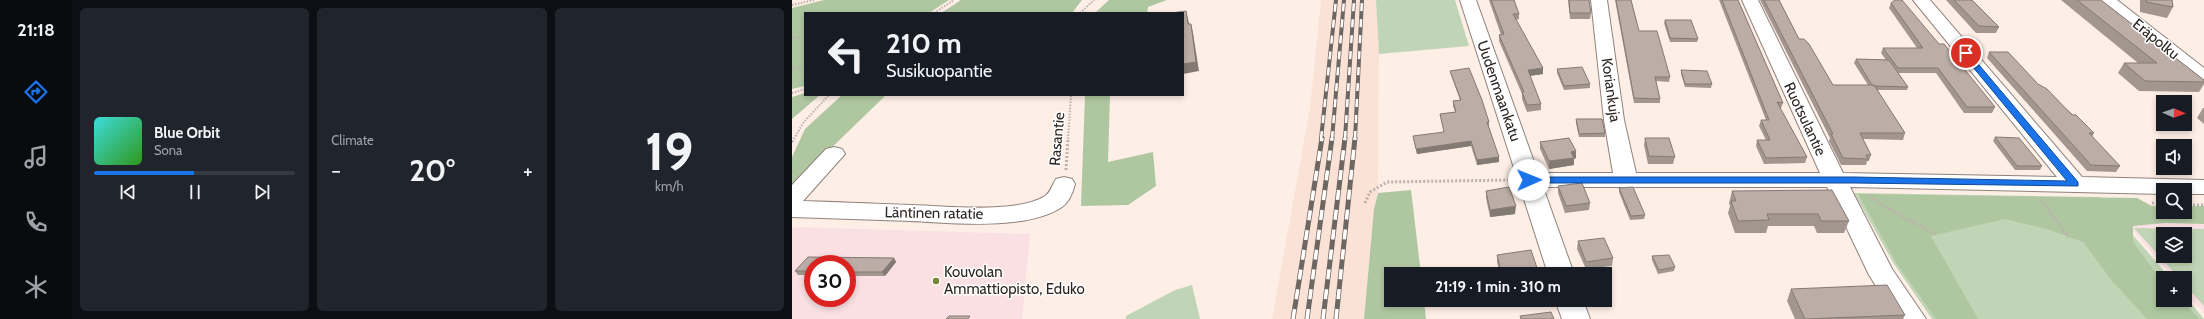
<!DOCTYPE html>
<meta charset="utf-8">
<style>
:root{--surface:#171b24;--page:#20242c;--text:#f1f3f6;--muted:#9ea1a6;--line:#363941;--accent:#1a73e8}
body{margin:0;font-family:Cabin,sans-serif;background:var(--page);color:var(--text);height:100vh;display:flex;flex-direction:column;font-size:15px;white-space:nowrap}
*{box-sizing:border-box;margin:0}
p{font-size:13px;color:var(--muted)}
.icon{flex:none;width:22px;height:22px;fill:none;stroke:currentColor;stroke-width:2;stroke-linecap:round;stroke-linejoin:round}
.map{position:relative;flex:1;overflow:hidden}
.side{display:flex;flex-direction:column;gap:8px;padding:8px;background:#0d0f14;width:720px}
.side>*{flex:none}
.hud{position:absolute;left:12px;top:12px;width:380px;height:84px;border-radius:0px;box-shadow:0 2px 6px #0003;background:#171b24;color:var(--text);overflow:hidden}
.needle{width:26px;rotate:92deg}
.tools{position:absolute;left:1364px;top:95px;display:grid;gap:8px}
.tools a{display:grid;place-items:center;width:36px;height:36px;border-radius:0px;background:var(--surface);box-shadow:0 2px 6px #0003;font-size:20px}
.speed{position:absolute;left:12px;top:255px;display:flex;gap:8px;font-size:20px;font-weight:700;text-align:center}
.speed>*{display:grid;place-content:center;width:52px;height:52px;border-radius:50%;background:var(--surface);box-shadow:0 2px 6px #0003;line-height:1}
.speed .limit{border:6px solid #d22;background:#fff;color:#111}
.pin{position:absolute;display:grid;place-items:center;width:34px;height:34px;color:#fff;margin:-17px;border:2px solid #fff;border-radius:50%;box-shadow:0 1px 4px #0007}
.me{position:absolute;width:44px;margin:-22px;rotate:89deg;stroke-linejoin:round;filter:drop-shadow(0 0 3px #0008)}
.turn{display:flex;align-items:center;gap:14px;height:84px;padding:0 16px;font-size:18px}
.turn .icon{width:52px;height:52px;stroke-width:2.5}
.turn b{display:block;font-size:28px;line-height:34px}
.big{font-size:30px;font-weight:700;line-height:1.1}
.side .card{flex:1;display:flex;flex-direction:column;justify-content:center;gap:6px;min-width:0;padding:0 14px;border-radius:6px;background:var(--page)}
.side .dial{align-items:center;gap:0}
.dial b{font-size:52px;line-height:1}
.song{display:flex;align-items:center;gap:12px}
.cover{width:48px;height:48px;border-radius:6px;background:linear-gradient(135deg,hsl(180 70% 55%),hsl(110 70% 35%))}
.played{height:4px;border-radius:2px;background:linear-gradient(90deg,var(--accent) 50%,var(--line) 50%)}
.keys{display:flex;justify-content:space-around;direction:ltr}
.heat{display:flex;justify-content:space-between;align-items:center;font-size:22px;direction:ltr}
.side .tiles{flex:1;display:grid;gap:8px;grid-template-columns:repeat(3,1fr)}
.trip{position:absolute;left:592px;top:267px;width:228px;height:40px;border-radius:0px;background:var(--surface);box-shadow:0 2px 6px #0003;font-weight:700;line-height:40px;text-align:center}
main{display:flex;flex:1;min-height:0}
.dock{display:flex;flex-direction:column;width:72px;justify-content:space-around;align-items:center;background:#090b0e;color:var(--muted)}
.dock .icon{width:28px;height:28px}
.dock .current{color:var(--accent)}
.dock b{font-size:18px;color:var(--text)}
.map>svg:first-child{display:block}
</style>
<main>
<nav class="dock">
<b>21:18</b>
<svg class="icon current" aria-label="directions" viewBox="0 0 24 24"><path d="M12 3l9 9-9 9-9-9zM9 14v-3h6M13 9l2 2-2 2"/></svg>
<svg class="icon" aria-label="music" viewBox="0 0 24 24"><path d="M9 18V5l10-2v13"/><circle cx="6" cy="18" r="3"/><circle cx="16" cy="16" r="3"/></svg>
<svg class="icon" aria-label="phone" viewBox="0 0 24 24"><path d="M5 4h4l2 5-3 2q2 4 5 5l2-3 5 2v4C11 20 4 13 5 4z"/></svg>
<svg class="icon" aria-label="climate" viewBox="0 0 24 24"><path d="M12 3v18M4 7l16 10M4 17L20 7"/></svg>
</nav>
<section class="side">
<div class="tiles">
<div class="card">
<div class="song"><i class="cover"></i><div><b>Blue Orbit</b><p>Sona</p></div></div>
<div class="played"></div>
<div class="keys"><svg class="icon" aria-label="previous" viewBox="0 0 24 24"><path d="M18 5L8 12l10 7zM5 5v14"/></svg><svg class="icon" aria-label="pause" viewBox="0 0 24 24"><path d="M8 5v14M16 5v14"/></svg><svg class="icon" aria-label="next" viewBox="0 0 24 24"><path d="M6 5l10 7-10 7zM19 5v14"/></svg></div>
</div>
<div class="card"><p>Climate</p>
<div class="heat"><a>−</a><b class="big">20°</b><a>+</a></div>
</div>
<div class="card dial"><b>19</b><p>km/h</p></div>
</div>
</section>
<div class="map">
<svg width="1412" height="319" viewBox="0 0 1412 319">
<rect width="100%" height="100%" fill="#fdeee6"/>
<path fill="#fae2d7" d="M529,0H584L587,54L586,193L582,209L572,319H480L518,108Z"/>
<g fill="#fae0e3" fill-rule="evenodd">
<path d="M1320,206L1371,212H1393L1412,208V313L1393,291V278H1382ZM1371,234H1393V256H1371Z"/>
<path d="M2,227L238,234L230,319H0V229ZM21,264H55V298H21Z"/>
</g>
<g fill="#c0d5b5" fill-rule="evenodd">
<path d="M584,0H663L677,46L587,54Z"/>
<path d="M1062,193L1308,197L1378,278H1371V300H1393V296L1412,319H1140L1102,264Z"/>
<path d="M1342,228L1412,229V306L1393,285V278H1387ZM1371,234H1393V256H1371Z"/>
<path d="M400,285L408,319H334V316L383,290Z"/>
</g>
<g fill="#afc7a1">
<path d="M32,0H157L137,13H13V86L0,89V8Z"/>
<path d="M169,0H290L280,13H149Z"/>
<path d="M317,0H375L356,7L355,13H303Z"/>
<path d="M13,93V95H28L0,119V97Z"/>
<path d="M50,95H94L0,186V157L13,129Z"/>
<path d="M293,95H318L316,162L361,152L364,186L336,205L289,206Z"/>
<path d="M619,190L629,274H599V300H632L634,319H572L582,209L586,193Z"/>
<path d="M1066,194L1345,198L1360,206H1371V212H1393V206H1412V224L1373,223L1341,226V242L1371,282V300H1389L1408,319H1355L1321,282L1291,242L1255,229L1213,219L1139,236L1186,319H1144L1105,264Z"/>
</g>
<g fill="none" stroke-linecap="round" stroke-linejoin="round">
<g stroke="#90827b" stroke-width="2">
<g id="minor">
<path d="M668,0H684L746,173H821L812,120L799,0H815L832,120L844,173H1028L950,0H966L1051,173L1265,177L1121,0H1138L1290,177L1412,180V194H1393V190H1371V194L1058,187L1100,269L1134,319H1105L1077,275L1035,187H751L782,274H756Z"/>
<path d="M1307,0H1325L1412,68V83L1405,81Z"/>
<path d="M42,147L50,149L53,154L11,201C48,202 84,204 120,205C154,206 224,214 253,196C259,192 260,185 264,179L272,177L280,179L283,184C281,192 277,202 270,207C235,231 160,223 119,221C79,220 40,218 0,217V185L34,149Z"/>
<path d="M763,300H791L798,319H770Z"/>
</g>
</g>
<g stroke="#bdb1ab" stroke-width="2" stroke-dasharray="1.5 1.5" stroke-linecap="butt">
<path d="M0,5L22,0"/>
<path d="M142,13L162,0"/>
<path d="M288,13L302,0"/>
<path d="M0,38L13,37"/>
<path d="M0,67L13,69"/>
<path d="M0,93L13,89"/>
<path d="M2,139L11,123L37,95"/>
<path d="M276,139L279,95"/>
</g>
<g stroke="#bdb1ab" stroke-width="3" stroke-dasharray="2 2" stroke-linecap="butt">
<path d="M0,142L2,138"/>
<path d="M274,170L276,138"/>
<path d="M1076,195L1100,211L1143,234"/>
<path d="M1250,200L1276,237"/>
<path d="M573,203L578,192L595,182L719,180"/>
<path d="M1360,203L1371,205"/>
<path d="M1393,205H1412"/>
</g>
<use href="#minor" fill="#fff" fill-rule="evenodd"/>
<g stroke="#6e6661" stroke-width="4">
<g id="rail-far1">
<path d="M529,139L544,0"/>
<path d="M540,139L552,0"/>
<path d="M553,139L562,0"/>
<path d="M563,139L570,0"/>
</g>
</g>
<g stroke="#6e6661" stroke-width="5">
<g id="rail">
<path d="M501,319L530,138"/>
<path d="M515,319L540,138"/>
<path d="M531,319L553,138"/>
<path d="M544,319L563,138"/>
</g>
</g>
<use href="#rail-far1" stroke="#fff" stroke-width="2.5" stroke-dasharray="8" stroke-linecap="butt"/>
<use href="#rail" stroke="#fff" stroke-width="3.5" stroke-dasharray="10" stroke-linecap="butt"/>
</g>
<g fill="#a2968f">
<path d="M697,0H722L727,14V19L724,20L751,68V74L738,76L749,104V110L735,112L730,99V94L707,41V35H709Z"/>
<path d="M776,0H797L799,13L798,19H778Z"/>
<path d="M823,0H839L847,31L878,77L877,82L864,81L868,99V103H842Z"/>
<path d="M927,0H946L991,103L989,108H988L1015,157L1013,163L972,164L964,146L965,140H974L967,126L969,120H974Z"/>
<path d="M968,0H987L1007,39L1041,85H1076L1062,63L1064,59L1094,60L1089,53L1091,48H1125L1097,8L1099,3L1147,44L1203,107L1200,113H1172L1144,73H1106L1116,87L1115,90H1085L1113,133L1111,140L1071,139L1079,155L1077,161H1075L1074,165H1049L1037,141L1038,138Z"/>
<path d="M1154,0H1180L1207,27L1204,33H1184Z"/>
<path d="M1269,0H1309L1412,80V84L1407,92L1347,91L1326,73L1332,63H1346Z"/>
<path d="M1348,0H1380L1381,7L1375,18L1348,12Z"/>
<path d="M873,20L906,39L905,42H878L872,23Z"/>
<path d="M1197,52L1246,84L1302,133L1300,137L1328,166L1324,172L1295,171L1195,58Z"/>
<path d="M765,69L798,84V88L772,90L765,73Z"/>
<path d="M889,70L920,84L919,88L893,87L889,74Z"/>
<path d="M658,71L697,122V127L707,162L685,165L679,146L625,154L622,141L621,136L652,133L649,119L648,114L663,112L661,106V101L668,100L659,75Z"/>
<path d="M1411,108H1412V124L1405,118Z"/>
<path d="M784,119L813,133V137H787L784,123Z"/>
<path d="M1203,137L1250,166L1248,170H1223L1201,141Z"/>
<path d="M853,138L883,157L881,164H856L852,145Z"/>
<path d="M748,142L784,151V158L782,159V165L757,169L748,149Z"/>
<path d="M766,186L798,203L797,210L773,213L766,193Z"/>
<path d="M827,188L853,215L852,219L838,220L827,192Z"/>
<path d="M694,191L723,214L698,217L694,198Z"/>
<path d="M940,191L1057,221L1052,233H1025L1022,226H976L974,233H943L936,213L938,206L937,203Z"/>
<path d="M786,241L821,258L820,266L794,269L785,249Z"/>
<path d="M705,255L747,274H708L705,262Z"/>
<path d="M860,256L883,267L882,271L866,274L860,260Z"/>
<path d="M16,257L102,258L104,262L93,276H55V264H21V275H6L3,271Z"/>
<path d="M999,289L1113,315L1111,319H1003L995,301Z"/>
</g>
<g fill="#847a74">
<path d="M394,11L396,19L399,33L396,24Z"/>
<path d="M399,24L401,33L407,71L391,74V64Z"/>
<path d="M751,68V74L736,76V70Z"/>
<path d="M679,141V146L625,154L624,149Z"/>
<path d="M784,151V158L782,159V165L757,169V161L779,152Z"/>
<path d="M707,157V162L685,165V160Z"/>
<path d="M724,206L723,214L698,217V210Z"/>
<path d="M102,258L104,262L93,276L90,272Z"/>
</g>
<g fill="#bcaea6" stroke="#847a74">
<path d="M699,0H722L727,14H721L751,68L736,70L749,104L735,105L730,92H732L707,35L712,34Z"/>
<path d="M777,0H797L799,13H778Z"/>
<path d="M824,0H839L847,31H865L878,77H863L868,99L842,98Z"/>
<path d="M930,0H946L991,103L985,102L1015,157L974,158L965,140H978L969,120H977Z"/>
<path d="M972,0H987L1007,39H1012L1017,44L1041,85H1082L1113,133H1068L1079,155H1074L1076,159L1051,158L1039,134H1041Z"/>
<path d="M1103,0H1110L1147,44H1152L1203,107H1175L1146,68H1106L1091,48H1131L1099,3Z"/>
<path d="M1162,0H1180L1207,27L1187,26Z"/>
<path d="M1285,0H1309L1412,80V82L1353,81L1332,63H1365Z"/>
<path d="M1354,0H1380L1381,7L1354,2Z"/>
<path d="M394,11L396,24H399L404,62L391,64V13H379Z"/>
<path d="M873,20H899L906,39L878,38Z"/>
<path d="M1197,52H1216L1246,84L1255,89L1280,115H1284L1302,133H1297L1328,166L1299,165Z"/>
<path d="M1064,59L1097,60L1116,87L1083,86L1082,85H1080Z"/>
<path d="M790,67L798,84L772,86L765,69Z"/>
<path d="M677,68L690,100L697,122H695L707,157L685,160L679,141L624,149L621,136L652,132L648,114L664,112L661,101L669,100L658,71Z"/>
<path d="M889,70L915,71L920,84H893Z"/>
<path d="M784,119H810L813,133L787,134Z"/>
<path d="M1203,137L1227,138L1250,166H1225Z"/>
<path d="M777,138L784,151L779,152L782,158L757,161L748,142Z"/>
<path d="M853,138H877L883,157L857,156Z"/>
<path d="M790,183L798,203L774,206L766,186Z"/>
<path d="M717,187L724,206L698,210L694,191Z"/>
<path d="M841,187L853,215L839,216L827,188Z"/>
<path d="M1040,190L1057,221H1029L1026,214H975L977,220L946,221L939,201H944L940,191Z"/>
<path d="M812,238L821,258L794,262L786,241Z"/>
<path d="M739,250L747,274H723L722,269L709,271L705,255Z"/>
<path d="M877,255L883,267L867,270L860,256Z"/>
<path d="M16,257L102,258L90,272H55V264H21V271H3Z"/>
<path d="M1095,285L1113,315L1013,319L999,289Z"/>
<path d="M759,312L762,319H729L728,316Z"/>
<path d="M157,316H178L176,319H154Z"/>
</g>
<path fill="#1a73e8" stroke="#114b97" d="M1171,52H1176L1286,182V186L1062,183H737L732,180L737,177H1062L1275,181L1171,55Z"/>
<circle fill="#778330" stroke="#fff" stroke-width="1.5" cx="144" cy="281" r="4"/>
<g text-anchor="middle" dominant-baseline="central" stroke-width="3" stroke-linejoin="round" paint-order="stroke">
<g font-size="15" fill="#2b2623" stroke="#fff">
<text transform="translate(1364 39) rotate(39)">Eräpolku</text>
<text transform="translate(819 90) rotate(82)">Koriankuja</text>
<text transform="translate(707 91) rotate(71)">Uudenmaankatu</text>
<text transform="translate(1013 119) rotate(65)">Ruotsulantie</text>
<text transform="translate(265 139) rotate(-85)">Rasantie</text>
<text transform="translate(142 213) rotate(1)">Läntinen ratatie</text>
</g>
<g font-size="15" fill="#2b2623" stroke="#fff" text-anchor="start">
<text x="152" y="272">Kouvolan<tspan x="152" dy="17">Ammattiopisto, Eduko</tspan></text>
</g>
</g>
</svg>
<div class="tools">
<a><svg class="needle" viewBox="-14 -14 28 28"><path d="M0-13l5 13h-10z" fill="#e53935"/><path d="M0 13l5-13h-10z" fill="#9ea1a6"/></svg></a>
<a><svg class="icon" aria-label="sound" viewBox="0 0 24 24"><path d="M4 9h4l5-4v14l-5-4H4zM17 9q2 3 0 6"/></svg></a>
<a><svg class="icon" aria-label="search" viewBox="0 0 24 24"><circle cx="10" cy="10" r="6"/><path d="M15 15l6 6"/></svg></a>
<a><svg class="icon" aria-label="layers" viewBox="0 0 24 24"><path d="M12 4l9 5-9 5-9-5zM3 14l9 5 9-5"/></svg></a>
<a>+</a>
</div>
<div class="speed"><div class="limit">30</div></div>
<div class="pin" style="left:1174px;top:53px;background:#d93025"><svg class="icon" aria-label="arrive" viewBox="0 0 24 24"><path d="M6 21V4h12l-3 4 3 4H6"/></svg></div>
<svg class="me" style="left:737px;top:180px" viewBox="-20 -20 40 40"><circle r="19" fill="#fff"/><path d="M0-13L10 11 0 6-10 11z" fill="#1a73e8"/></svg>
<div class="trip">21:19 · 1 min · 310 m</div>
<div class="hud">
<div class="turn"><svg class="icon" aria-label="left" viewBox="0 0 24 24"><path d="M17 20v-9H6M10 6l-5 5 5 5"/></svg><div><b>210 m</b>Susikuopantie</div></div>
</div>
</div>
</main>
